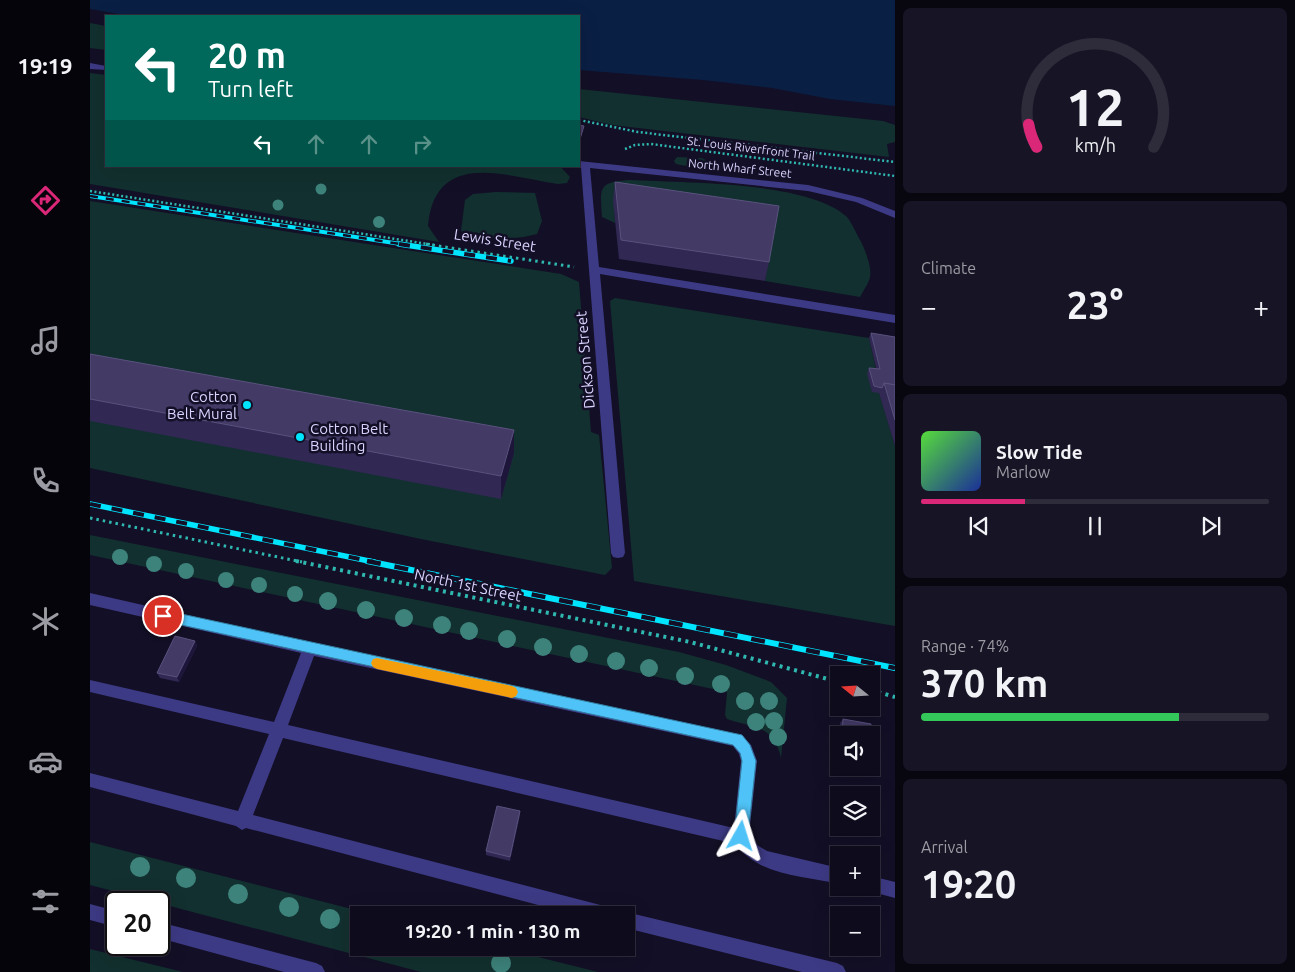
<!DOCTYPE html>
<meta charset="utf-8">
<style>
:root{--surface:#0e0b1c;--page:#171425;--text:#f1f3f6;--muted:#9b9ba3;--line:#2e2b3b;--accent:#db2777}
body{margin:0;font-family:Ubuntu,sans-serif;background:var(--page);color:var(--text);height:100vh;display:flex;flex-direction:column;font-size:19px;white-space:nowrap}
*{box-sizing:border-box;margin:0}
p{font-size:16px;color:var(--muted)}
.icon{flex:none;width:28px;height:28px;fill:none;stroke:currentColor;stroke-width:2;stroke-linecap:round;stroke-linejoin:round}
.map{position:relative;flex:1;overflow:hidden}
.details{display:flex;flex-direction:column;gap:8px;padding:8px;background:#08060f;width:400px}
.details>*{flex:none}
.hud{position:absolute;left:15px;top:15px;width:475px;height:152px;border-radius:0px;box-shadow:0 5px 20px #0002,0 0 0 1px var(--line);background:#00695c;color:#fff;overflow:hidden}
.needle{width:32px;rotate:288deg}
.tools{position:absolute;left:740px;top:666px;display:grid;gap:10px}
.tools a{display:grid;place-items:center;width:50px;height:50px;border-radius:0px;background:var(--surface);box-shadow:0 5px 20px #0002,0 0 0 1px var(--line);font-size:25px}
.speed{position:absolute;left:15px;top:891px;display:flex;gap:10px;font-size:25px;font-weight:700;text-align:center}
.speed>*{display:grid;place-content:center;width:65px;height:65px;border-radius:50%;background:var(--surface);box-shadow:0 5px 20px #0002,0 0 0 1px var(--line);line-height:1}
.speed .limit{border:2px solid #111;border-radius:8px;background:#fff;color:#111}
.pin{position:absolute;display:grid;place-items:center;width:42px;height:42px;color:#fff;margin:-21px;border:2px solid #fff;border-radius:50%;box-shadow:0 1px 5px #0007}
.me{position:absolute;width:55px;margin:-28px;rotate:6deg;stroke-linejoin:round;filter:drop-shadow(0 0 4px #0008)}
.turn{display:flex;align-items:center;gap:18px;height:105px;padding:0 20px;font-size:22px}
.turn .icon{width:65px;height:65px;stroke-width:2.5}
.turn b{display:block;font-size:35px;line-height:42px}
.lanes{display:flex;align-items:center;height:48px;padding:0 20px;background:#0003;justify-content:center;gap:25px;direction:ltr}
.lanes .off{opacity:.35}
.big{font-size:38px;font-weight:600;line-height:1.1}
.details .widget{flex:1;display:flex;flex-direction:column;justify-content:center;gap:8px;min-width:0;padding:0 18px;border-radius:8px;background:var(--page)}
.details .dial{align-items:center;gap:0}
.dial svg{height:130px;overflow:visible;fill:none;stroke:var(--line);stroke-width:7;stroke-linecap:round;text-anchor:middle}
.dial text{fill:var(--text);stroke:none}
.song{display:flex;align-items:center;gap:15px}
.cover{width:60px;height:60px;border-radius:8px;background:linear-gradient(135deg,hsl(110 70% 55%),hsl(230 70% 35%))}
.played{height:5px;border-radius:2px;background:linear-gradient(90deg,var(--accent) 30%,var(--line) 30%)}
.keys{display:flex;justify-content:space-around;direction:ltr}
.heat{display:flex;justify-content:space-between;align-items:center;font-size:28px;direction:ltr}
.charge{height:8px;border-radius:4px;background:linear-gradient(90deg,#34c759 74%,var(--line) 0)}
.trip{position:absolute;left:260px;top:906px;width:285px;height:50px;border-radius:0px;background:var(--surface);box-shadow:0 5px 20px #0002,0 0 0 1px var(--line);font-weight:600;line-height:50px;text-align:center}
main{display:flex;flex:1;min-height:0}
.menu{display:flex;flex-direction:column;width:90px;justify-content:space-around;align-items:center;background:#06040b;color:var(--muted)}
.menu .icon{width:35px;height:35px}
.menu .active{color:var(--accent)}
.menu b{font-size:22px;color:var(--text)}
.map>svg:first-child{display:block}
</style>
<main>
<nav class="menu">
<b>19:19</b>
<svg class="icon active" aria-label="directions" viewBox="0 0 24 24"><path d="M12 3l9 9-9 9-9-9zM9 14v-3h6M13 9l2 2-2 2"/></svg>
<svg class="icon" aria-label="music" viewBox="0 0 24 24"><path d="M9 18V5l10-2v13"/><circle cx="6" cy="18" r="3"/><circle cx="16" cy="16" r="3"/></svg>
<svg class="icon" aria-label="phone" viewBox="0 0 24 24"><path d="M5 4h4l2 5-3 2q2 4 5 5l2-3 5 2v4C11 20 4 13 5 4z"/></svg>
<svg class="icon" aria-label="climate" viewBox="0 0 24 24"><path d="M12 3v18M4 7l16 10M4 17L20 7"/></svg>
<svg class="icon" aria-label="car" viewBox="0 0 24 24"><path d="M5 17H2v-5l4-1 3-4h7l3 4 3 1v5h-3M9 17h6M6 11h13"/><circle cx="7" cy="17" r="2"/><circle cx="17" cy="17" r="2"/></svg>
<svg class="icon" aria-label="filters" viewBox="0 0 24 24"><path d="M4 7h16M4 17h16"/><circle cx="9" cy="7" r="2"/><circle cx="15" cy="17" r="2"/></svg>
</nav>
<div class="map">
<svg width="805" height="972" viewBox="0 0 805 972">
<rect width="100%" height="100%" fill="#130f26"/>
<g fill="#12302f">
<path d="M0,23L16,26V50L0,48Z"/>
<path d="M0,73L16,75V166H470L480,177L477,183L468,184C416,176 345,149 338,226L349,242L0,184Z"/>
<path d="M489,89L793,121L805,125V142L797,144L799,157L522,125L489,117Z"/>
<path d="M587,157L612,158L619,162L618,165C607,167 598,167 586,164L584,161Z"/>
<path d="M540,180C593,183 719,181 757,217C762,223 766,233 770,240C775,249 782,267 780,277C779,283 773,291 770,297L675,281L684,225L524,201L525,223L512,217C510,187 508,182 540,180Z"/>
<path d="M406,192L445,193L452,221L447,234C426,240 391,241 371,231L375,200L383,194Z"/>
<path d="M0,201L471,274L489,282L501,432L509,435L522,568L515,575L331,539L0,468Z"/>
<path d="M525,298L779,338L787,374L789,392L805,446V626L544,581L520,301Z"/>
<path d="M0,535L589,652L636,665L681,682L697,698L691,758C684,725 664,728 637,719L635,715L637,692L0,555Z"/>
<path d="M0,842L285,915H269V948H412L508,972H331L0,885Z"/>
<path d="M0,949L93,972H0Z"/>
</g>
<path fill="#0a1f44" d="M0,0H805V106L740,99L682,88L613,80L489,70V16H40L0,9Z"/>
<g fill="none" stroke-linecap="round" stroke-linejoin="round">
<g stroke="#2fb8b0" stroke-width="2.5" stroke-dasharray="2 2.5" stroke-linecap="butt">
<path d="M489,120L548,132L805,162"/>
<path d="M535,149L545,145L561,144L805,176"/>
<path d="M0,191L344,245"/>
</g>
<g stroke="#2fb8b0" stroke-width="3" stroke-dasharray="2.5 4" stroke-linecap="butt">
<path d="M336,244L484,267"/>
<path d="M0,518L212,562"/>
</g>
<g stroke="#2fb8b0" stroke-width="4" stroke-dasharray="3 4.5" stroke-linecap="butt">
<path d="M206,561L600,642L749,682"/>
<path d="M781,690L805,697"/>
</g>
<g fill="#3d3a85" fill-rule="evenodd">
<path d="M0,63L16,66V70L0,69Z"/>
<path d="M489,161L718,185L772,198L805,211V218L766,202L718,191L500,168L509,267L805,315V323L510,274L535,553L533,557L528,558L523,557L521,553L491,167L487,166H489Z"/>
<path d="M0,593L220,643L652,735L661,745L667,761L659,835L667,845L677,851L749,868V884C714,876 668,876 646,844L193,738L163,815L518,907L524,909L526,915H486L156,828L152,830L146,826L0,787V773L148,811L179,734L0,692V680L184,722L211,653L0,605ZM224,656L643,746L649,754L651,761L644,828L198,725Z"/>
<path d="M781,876L805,882V898L775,890L774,888H781Z"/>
<path d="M0,904L26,911V927L0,920Z"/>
<path d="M536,912L747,963L753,966L756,972H712L536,928V915H530Z"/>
<path d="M69,922L226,963L232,966L235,972H194L69,938Z"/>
</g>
<g stroke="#00e5ff" stroke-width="4">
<path id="rail-far2" d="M0,196L317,245"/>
</g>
<g stroke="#00e5ff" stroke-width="5.5">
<g id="rail-far1">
<path d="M309,244L421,261"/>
<path d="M0,504L284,562"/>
</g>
</g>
<g stroke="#00e5ff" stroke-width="6">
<path id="rail" d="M277,561L805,668"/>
</g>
<use href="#rail-far2" stroke="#130f26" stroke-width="2.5" stroke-dasharray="8" stroke-linecap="butt"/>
<use href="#rail-far1" stroke="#130f26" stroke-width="4" stroke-dasharray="11" stroke-linecap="butt"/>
<use href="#rail" stroke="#130f26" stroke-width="4.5" stroke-dasharray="14" stroke-linecap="butt"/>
</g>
<g fill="#3d827b">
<circle cx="231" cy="189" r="5.5"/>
<circle cx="188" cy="205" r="5.5"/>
<circle cx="289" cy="222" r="6"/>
<circle cx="30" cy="557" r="8"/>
<circle cx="64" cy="564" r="8"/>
<circle cx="96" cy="571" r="8"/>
<circle cx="136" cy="580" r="8"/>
<circle cx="169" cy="585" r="8"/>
<circle cx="205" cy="594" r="8"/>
<circle cx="238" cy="601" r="9"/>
<circle cx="276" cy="610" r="9"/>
<circle cx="314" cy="618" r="9"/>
<circle cx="352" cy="625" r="9"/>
<circle cx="379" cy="631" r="9"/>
<circle cx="417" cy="639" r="9"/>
<circle cx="453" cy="647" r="9"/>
<circle cx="489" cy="654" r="9"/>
<circle cx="526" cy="661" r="9"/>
<circle cx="559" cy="668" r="9"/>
<circle cx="595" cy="676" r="9"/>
<circle cx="631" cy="684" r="9"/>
<circle cx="655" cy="701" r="9"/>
<circle cx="679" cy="701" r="9"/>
<circle cx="684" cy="721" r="9"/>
<circle cx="666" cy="722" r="9"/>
<circle cx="688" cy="737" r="9"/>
<circle cx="50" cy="867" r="10"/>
<circle cx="96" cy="878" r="10"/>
<circle cx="148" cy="894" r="10"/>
<circle cx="199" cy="907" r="10"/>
<circle cx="240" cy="919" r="10"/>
<circle cx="411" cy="963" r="10"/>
</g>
<g fill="#312854">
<path d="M525,182L679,262L675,281L529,259L523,201Z"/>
<path d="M781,333L805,337V446L789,393L782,392L777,374L779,368H786L779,338Z"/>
<path d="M0,354L424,430V453L411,499L0,421Z"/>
<path d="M105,641L107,646L89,682L70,678L67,673Z"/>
<path d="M753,719L781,735H750V723Z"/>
<path d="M430,815L420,861L396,855V851Z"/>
</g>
<g fill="#1d163a">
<path d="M424,430V453L411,499V476Z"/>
<path d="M105,641L107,646L89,682L87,677Z"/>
<path d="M430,811V815L420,861V857Z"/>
</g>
<g fill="#433a66" stroke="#5a527e">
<path d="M489,125L494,126L490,139H489Z"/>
<path d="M525,182L689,206L679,262L531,240Z"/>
<path d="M781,333L805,337V385L794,383L792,388L784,386L779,368L790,369Z"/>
<path d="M0,354L424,430L411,476L0,399Z"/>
<path d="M794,383L805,385V420Z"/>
<path d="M85,636L105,641L87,677L67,673Z"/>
<path d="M753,719L781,724V743V735H752Z"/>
<path d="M407,806L430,811L420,857L396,851Z"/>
</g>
<path fill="#4fc3f7" stroke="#337fa1" d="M73,610L652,735L660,745L666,761L658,836L656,842L651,844L646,842L644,836L652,761L650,753L643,745L73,621L67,616Z"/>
<path fill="#f59e0b" d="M287,658L422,686L426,688L428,692L426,696L422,698L287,669L283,667L281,663L283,659Z"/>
<g fill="#00e5ff" stroke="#130f26" stroke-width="2">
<circle cx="157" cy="405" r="5"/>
<circle cx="210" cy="437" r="5"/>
</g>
<g text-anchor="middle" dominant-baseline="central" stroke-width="5" stroke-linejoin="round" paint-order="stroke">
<g font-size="12" fill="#d9d4ff" stroke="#130f26">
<text transform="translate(661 148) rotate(7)">St. Louis Riverfront Trail</text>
<text transform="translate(650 168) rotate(6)">North Wharf Street</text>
</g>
<g font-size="15" fill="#d9d4ff" stroke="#130f26">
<text transform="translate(405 240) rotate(9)">Lewis Street</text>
<text transform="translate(495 360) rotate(-95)">Dickson Street</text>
<text transform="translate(378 585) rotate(12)">North 1st Street</text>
</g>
<g font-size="15" fill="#d9d4ff" stroke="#130f26" text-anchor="end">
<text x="147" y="396">Cotton<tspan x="147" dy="17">Belt Mural</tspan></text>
<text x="220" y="428" text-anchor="start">Cotton Belt<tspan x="220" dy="17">Building</tspan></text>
</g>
</g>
</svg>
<div class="tools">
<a><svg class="needle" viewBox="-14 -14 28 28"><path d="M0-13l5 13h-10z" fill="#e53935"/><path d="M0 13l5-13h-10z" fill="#9b9ba3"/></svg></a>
<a><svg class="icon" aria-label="sound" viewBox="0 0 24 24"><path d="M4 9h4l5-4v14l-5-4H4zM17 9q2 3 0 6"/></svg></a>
<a><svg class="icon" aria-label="layers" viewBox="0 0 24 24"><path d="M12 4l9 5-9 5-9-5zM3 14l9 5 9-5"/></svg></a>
<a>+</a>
<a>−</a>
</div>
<div class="speed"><div class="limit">20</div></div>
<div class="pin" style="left:73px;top:616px;background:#d93025"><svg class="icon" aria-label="arrive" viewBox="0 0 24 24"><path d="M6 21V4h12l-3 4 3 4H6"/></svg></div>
<svg class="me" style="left:651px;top:836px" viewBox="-20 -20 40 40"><path d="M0-17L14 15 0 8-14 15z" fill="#4fc3f7" stroke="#fff" stroke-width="4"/></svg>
<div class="trip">19:20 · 1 min · 130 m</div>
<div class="hud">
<div class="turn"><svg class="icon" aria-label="left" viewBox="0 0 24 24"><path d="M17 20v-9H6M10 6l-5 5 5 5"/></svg><div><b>20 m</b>Turn left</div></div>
<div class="lanes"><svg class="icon" aria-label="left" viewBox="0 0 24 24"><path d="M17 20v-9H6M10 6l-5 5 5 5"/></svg><svg class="icon off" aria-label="ahead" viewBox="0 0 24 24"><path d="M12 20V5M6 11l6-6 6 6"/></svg><svg class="icon off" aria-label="ahead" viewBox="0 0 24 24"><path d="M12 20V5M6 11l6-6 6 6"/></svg><svg class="icon off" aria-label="right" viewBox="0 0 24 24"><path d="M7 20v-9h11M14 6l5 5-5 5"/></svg></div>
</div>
</div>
<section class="details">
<div class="widget dial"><svg viewBox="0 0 100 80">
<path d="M14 69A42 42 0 1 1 86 69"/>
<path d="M14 69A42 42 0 0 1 9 55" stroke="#db2777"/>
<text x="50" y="56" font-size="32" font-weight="700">12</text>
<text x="50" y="72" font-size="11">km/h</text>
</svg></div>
<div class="widget"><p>Climate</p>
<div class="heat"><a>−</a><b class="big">23°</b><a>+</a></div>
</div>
<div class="widget">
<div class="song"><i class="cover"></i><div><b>Slow Tide</b><p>Marlow</p></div></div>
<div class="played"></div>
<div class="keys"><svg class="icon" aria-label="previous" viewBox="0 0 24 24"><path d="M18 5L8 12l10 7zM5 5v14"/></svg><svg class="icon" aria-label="pause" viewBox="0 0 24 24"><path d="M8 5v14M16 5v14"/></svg><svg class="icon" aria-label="next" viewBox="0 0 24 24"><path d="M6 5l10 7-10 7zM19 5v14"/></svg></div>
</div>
<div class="widget"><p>Range · 74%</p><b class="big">370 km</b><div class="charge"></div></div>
<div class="widget"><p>Arrival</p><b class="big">19:20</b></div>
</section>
</main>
